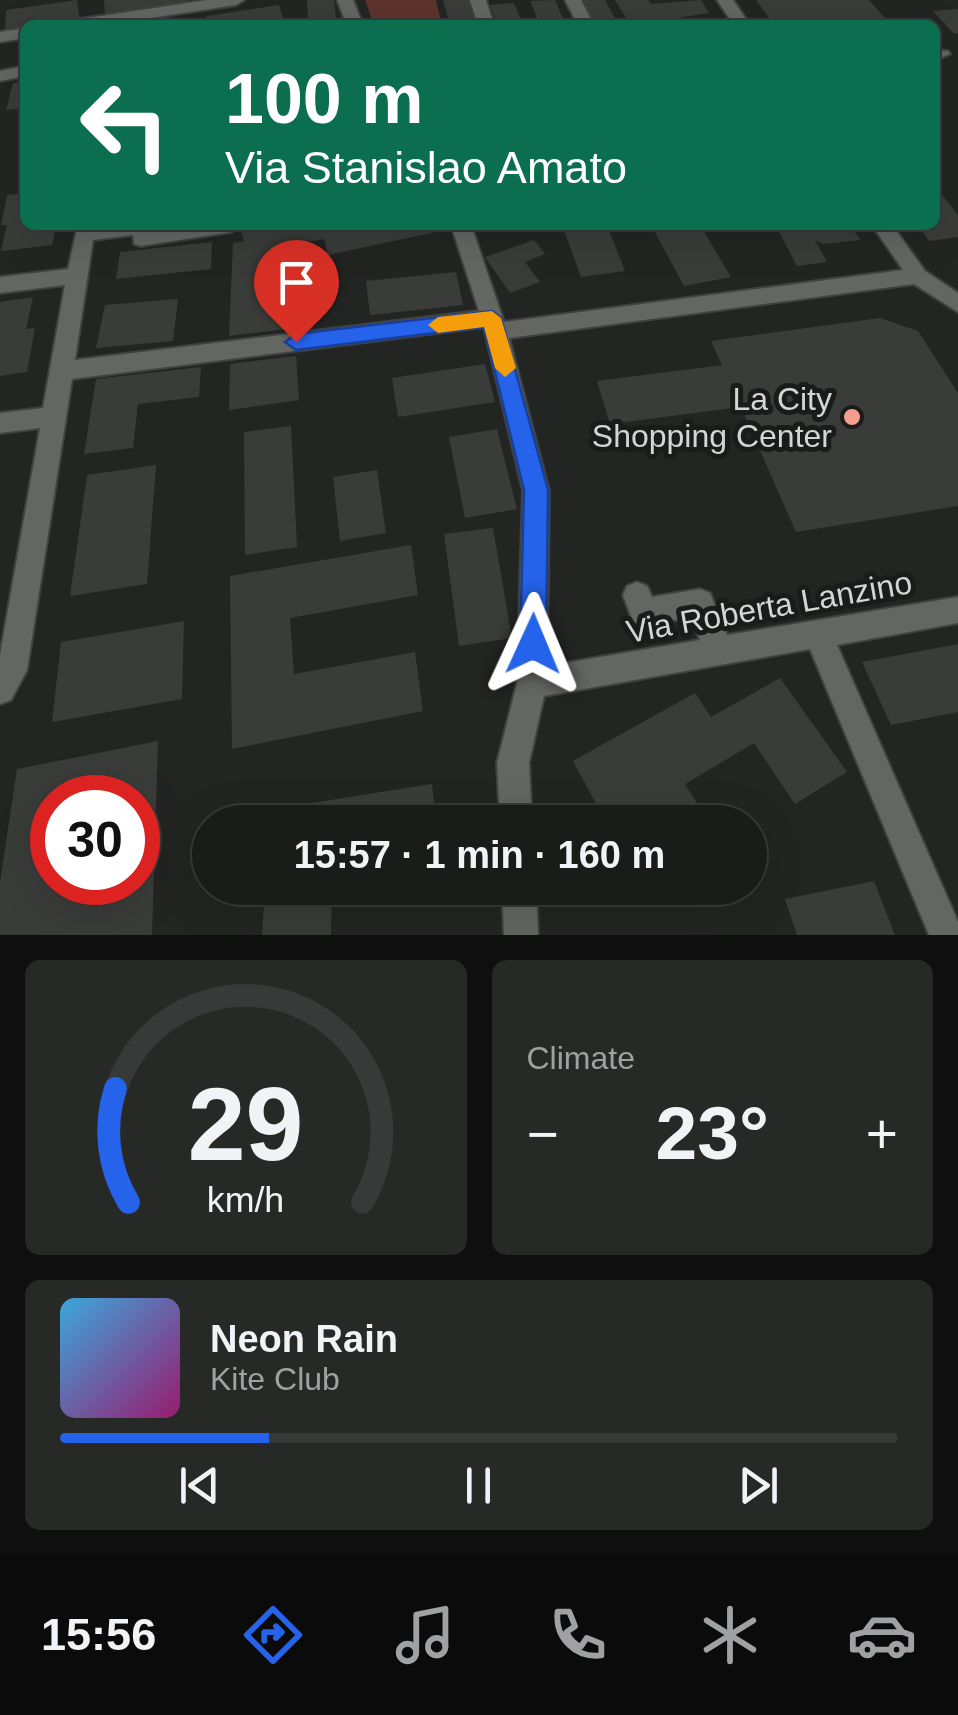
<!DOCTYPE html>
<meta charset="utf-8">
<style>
:root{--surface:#1a1c1a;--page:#272927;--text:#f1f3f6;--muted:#9fa1a2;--line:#383a39;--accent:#2563eb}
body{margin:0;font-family:Helvetica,sans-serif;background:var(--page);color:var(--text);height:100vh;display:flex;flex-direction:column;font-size:38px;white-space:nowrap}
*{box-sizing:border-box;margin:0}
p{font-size:32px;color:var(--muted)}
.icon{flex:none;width:55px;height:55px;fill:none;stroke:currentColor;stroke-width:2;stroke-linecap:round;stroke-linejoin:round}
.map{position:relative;height:935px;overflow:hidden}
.sheet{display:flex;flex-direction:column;gap:25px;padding:25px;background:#0e0f0e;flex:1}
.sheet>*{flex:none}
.top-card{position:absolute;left:20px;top:20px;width:920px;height:210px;border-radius:15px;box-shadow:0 10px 40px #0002,0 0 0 2px var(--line);background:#0b6e4f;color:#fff;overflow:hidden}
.speed{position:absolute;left:30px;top:775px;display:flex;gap:20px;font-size:50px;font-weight:700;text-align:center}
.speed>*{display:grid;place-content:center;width:130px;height:130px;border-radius:50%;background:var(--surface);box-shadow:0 10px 40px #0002,0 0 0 2px var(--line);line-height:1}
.speed .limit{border:15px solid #d22;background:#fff;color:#111}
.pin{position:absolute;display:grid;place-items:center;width:85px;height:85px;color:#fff;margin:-102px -42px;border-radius:50% 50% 50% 0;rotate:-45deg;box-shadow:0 0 10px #0007}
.pin .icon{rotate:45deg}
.me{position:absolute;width:110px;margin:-55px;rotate:1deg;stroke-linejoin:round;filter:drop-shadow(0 0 8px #0008)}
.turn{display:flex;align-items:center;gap:35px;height:210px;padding:0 40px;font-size:45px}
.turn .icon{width:130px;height:130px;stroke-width:2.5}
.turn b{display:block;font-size:70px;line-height:85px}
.big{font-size:75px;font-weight:700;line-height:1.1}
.sheet .card{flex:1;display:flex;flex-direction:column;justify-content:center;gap:15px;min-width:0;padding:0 35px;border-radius:15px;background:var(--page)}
.sheet .dial{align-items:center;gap:0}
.dial svg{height:260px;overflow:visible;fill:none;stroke:var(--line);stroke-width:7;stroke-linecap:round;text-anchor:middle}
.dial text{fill:var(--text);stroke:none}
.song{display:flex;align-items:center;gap:30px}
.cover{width:120px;height:120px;border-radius:15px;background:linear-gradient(135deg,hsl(200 70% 55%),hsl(320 70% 35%))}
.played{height:10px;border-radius:5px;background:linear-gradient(90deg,var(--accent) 25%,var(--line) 25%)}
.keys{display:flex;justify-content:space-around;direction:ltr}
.heat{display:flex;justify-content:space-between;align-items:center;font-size:55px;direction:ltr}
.sheet .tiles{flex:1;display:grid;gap:25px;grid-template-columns:1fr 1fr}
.card:last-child{grid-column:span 2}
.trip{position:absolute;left:192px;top:805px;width:575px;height:100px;border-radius:50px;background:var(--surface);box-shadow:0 10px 40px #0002,0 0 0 2px var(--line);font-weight:700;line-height:100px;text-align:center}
.tab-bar{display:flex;height:160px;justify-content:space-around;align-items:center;background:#0a0b0a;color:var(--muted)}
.tab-bar .icon{width:70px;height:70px}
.tab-bar .current{color:var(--accent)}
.tab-bar b{font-size:45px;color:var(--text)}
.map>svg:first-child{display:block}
</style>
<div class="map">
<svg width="958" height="935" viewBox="0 0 958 935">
<rect width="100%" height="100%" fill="#232523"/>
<path fill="#5e332d" d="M365,0H436L442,25H374Z"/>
<g fill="#3a3c3a" fill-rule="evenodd">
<path d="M77,0L80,20L25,25V29L5,32L6,10Z"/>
<path d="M104,0H188V2L105,15Z"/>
<path d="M307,0H334L336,18L344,17L345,25H316V20H308Z"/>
<path d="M443,0H470L478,25H450Z"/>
<path d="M555,0L566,25H540L530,1Z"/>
<path d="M581,0H605L618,24L593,25Z"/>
<path d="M615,0H648L651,4L701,0L709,13L630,25Z"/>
<path d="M756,0H869L891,25H774Z"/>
<path d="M514,3L523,25H497L490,5Z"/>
<path d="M279,5L285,25H198L207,16Z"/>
<path d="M958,9V33L954,34L933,11Z"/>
<path d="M25,82V108L6,110L13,83Z"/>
<path d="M935,186L958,215V237L929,241L918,225H935Z"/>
<path d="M25,193V225H56L52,245L1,251L7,225H1L7,195Z"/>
<path d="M258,225H453L454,228L328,255L324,239L277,248L275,301L294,299L296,328L229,336L233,243L244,241L241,229Z"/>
<path d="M562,225H607L625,271L581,277Z"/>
<path d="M651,225H700L731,277L684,286Z"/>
<path d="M851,225L860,240L823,244L815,240L827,262L797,266L776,226Z"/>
<path d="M534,240L545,254L525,262L540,282L510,293L485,257Z"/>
<path d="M212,242L211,269L116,279L120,252Z"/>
<path d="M456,272L463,305L370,315L366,281Z"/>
<path d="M33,297L26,329L35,328L27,372L0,376V302Z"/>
<path d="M178,299L173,341L96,348L105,305Z"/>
<path d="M880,318L918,331L958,393V506L796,532L741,407L610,424L597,381L722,365L711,341Z"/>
<path d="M296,356L299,400L229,410L230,364Z"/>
<path d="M485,364L495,402L398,417L392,378Z"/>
<path d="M201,367L199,397L138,404L133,448L84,454L96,379Z"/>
<path d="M291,426L297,547L245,555L244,432Z"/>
<path d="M497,429L517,509L465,518L449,437Z"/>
<path d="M156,465L147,584L70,596L87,475Z"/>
<path d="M377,470L386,533L340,541L333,477Z"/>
<path d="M493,528L512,638L459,646L444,534Z"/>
<path d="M411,545L418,595L290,618L294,674L415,652L423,711L232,749L230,576Z"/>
<path d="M184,621L182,699L52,722L61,642Z"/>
<path d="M958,644V712L891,725L862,662Z"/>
<path d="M780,678L847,772L795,804L754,743L685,784L709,822H606L573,761L695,693L711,717Z"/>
<path d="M158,741L152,935H0V882L17,769ZM52,798H138V882H52Z"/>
<path d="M432,784L436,822H267V810Z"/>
<path d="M874,881L895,935H797L785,899Z"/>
<path d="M265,888H332L331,935H262Z"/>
</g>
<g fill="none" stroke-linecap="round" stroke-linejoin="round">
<g stroke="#404240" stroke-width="4">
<g id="minor">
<path d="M207,0H244L236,5L104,25H66L74,20Z"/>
<path d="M337,0H353L363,25H347Z"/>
<path d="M470,0H486L494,25H478Z"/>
<path d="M565,0H581L594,25H578Z"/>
<path d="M717,0H733L750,25H734Z"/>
<path d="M25,28V38L0,42V32Z"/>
<path d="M935,50L948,51L950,54L935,60Z"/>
<path d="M25,66V76L0,81V71Z"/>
<path d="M102,225H241L231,232L141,246L134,244L133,235L93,240L75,360L479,311L451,225H471L504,322L903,270L872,225H892L925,271L958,293V312L914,284L509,338L549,491L547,666L700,640L691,617L643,626L633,622L623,595L627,586L637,582L647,586L652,597L700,589L710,593L727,635L958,597V623L837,645L958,922V935H929L810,649L544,696L529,763L532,822H500L497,763L517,683L523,491L484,327L72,379L27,670L11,700L0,704V655L40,428L0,433V413L43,408L65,285L0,293V277L68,269L77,229Z"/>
<path d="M502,888H536L538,935H504Z"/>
</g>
</g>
<use href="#minor" fill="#636663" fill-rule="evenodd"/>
</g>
<path fill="#2563eb" stroke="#184099" stroke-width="2.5" d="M492,311L501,318L548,490L546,644L542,654L533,657L524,654L520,644L524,490L484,327L296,350L285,342L296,334Z"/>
<path fill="#f59e0b" d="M492,311L501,318L516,368L505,377L495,368L484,327L438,333L428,325L438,317Z"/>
<circle fill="#f59d8f" stroke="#191c1a" stroke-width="4" cx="852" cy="417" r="10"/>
<g text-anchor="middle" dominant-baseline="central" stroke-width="10" stroke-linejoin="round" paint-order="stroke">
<g font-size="32" fill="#d4d5d4" stroke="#191c1a" text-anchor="end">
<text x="832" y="399">La City<tspan x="832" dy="37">Shopping Center</tspan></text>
</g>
<g font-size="32" fill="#d4d5d4" stroke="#191c1a">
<text transform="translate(769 607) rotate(-10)">Via Roberta Lanzino</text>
</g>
</g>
</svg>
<div class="speed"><div class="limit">30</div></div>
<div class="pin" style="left:296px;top:342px;background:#d93025"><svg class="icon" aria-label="arrive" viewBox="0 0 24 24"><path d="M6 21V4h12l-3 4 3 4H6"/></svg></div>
<svg class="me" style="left:533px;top:644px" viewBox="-20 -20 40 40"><path d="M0-17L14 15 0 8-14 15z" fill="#2563eb" stroke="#fff" stroke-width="4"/></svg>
<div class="trip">15:57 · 1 min · 160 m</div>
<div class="top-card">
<div class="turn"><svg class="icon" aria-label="left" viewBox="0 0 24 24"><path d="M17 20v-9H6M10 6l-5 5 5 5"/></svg><div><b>100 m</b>Via Stanislao Amato</div></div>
</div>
</div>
<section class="sheet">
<div class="tiles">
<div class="card dial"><svg viewBox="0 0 100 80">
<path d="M14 69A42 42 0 1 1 86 69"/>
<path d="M14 69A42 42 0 0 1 10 34" stroke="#2563eb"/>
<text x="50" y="56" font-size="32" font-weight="700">29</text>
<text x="50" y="72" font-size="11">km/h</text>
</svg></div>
<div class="card"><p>Climate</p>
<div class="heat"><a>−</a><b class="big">23°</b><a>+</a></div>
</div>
<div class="card">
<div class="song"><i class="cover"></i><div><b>Neon Rain</b><p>Kite Club</p></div></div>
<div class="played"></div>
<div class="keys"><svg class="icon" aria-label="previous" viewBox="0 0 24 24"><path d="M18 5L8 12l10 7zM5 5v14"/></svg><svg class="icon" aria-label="pause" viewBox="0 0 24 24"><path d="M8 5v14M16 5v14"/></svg><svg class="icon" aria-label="next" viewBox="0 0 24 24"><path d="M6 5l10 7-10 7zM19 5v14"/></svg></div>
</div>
</div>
</section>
<nav class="tab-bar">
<b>15:56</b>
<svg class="icon current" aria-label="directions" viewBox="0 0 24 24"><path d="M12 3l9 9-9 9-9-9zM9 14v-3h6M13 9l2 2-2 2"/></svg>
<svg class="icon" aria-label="music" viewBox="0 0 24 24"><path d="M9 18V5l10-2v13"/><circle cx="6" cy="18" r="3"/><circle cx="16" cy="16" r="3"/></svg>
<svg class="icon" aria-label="phone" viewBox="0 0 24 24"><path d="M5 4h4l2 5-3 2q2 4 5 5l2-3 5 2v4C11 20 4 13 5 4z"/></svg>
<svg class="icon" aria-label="climate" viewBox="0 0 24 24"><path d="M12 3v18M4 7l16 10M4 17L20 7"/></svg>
<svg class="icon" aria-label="car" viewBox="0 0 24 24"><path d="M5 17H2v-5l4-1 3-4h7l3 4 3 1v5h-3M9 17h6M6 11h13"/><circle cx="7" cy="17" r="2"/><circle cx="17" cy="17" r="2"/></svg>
</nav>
